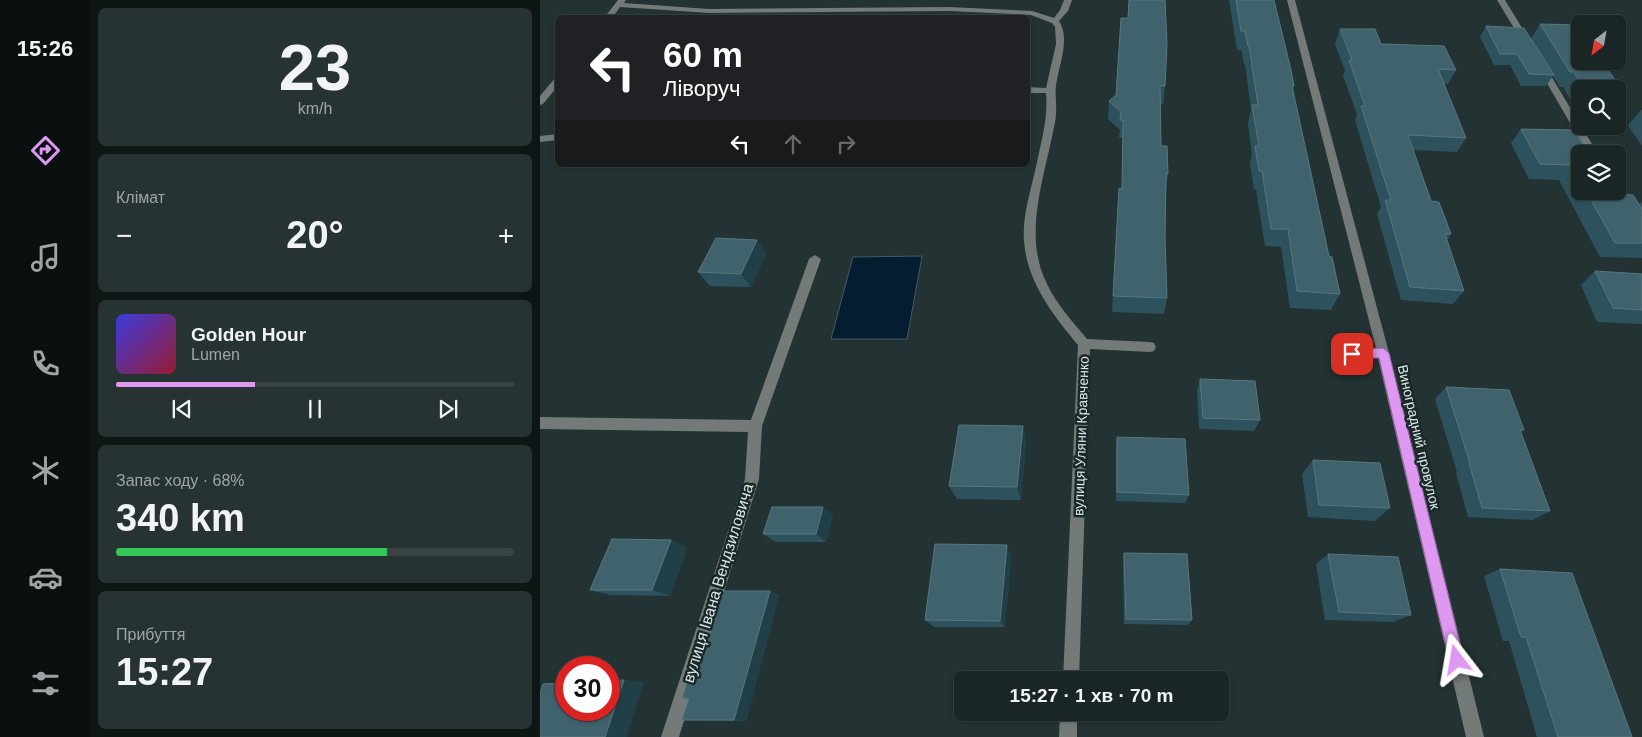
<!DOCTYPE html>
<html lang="uk">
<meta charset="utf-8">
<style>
:root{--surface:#1a2626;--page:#273232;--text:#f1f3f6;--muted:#9fa5a7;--line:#384343;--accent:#de98f2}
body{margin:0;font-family:Helvetica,sans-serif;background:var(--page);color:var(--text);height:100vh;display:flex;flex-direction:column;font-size:19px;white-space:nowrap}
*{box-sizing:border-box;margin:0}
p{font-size:16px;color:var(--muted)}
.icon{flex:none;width:28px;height:28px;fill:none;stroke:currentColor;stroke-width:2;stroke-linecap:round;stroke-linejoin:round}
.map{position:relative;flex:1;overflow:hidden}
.side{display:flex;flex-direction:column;gap:8px;padding:8px;background:#0e1515;width:450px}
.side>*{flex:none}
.top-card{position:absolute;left:15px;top:15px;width:475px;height:152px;border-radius:8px;box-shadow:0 1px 4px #0004,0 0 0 1px var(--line);background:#202124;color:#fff;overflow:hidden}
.needle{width:32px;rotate:211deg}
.tools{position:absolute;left:1031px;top:15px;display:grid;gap:10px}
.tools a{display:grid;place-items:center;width:55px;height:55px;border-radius:8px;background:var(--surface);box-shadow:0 1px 4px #0004,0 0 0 1px var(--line);font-size:25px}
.speed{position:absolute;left:15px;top:656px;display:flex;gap:10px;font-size:25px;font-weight:700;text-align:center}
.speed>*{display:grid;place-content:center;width:65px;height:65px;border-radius:50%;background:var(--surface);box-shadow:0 1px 4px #0004,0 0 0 1px var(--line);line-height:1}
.speed .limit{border:8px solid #d22;background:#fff;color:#111}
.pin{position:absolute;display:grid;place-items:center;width:42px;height:42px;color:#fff;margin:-21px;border-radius:10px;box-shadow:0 2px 8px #0006}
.me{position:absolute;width:55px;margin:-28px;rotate:346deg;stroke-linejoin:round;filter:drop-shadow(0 0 4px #0008)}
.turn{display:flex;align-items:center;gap:18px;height:105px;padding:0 25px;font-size:22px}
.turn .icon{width:65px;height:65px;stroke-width:2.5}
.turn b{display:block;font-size:35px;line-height:42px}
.lanes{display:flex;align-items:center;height:48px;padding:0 25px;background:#0003;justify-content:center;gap:25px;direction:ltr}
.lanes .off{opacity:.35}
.big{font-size:38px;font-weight:800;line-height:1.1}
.side .tile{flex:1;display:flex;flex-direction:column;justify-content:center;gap:8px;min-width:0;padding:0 18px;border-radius:8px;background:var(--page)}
.side .dial{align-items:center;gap:0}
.dial b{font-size:65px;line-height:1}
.song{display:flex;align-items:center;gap:15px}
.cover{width:60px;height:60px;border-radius:8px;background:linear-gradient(135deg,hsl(240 70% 55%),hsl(350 70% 35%))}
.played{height:5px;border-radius:2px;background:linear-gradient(90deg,var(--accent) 35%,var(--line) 35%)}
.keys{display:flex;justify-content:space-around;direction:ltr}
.heat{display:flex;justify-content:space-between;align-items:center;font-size:28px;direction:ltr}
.charge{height:8px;border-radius:4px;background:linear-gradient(90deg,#34c759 68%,var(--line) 0)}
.trip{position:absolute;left:414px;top:671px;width:275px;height:50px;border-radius:8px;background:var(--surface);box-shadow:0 1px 4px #0004,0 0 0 1px var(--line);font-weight:800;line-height:50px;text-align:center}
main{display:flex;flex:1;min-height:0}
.menu{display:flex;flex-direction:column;width:90px;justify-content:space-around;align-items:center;background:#0a0f0f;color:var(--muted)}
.menu .icon{width:35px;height:35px}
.menu .selected{color:var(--accent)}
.menu b{font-size:22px;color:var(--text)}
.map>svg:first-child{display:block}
</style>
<main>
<nav class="menu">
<b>15:26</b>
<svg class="icon selected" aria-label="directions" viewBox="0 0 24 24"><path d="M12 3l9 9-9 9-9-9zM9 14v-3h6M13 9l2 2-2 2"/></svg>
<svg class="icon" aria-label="music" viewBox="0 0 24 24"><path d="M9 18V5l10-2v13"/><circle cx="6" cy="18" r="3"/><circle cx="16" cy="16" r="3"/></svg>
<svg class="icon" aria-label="phone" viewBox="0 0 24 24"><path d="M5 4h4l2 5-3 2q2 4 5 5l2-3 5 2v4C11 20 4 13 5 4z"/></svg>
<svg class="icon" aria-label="climate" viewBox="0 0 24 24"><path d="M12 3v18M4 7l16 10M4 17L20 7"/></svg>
<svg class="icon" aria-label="car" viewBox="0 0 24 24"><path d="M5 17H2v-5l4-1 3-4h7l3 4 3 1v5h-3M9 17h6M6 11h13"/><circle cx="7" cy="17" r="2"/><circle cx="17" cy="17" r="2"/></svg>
<svg class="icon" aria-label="filters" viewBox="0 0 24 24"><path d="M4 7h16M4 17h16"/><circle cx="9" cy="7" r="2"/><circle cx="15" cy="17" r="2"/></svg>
</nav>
<section class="side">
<div class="tile dial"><b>23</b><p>km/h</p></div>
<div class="tile"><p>Клімат</p>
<div class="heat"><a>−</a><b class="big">20°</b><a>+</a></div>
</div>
<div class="tile">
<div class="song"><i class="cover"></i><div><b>Golden Hour</b><p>Lumen</p></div></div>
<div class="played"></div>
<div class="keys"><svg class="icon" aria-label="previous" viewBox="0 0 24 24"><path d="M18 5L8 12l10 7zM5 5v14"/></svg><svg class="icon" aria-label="pause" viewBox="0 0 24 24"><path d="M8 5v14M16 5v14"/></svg><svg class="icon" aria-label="next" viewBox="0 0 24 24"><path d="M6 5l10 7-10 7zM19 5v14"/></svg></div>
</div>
<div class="tile"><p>Запас ходу · 68%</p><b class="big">340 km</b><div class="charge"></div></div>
<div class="tile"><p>Прибуття</p><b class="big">15:27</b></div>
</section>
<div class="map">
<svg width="1102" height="737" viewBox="0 0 1102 737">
<rect width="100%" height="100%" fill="#233333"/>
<path fill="#051d31" stroke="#465967" d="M382,256L367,339H291L313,257Z"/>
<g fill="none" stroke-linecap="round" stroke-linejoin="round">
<g fill="#737a78" fill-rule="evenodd">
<path d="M78,0H86L84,3L169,9L409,7L492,11L514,18L520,10L524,0H532L528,11L519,21C530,38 520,62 517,80C514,92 517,102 516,114C516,120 514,126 513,132C503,182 483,236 507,284C517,305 533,322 547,339L610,342L614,343L616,347L614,351L610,352L550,349L539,680H523L538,345C513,315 487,282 484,241C482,215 492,187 497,162C502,138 508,118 506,93H488V87L506,88L516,44L515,27L512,23L491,15L409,11L169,13L80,7L72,18H64Z"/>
<path d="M747,0H755L849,353L944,737H926L838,358L797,359L793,358L791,354L793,350L797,349L836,348Z"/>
<path d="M957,0H965L990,41L989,43H983Z"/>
<path d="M998,64L1005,66L1058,154H1048L997,66Z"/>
<path d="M15,78H18V86L3,104L0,105V96Z"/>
<path d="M18,134V140L0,142V136Z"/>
<path d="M1078,188L1102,226V239L1098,238L1071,191H1078Z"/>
<path d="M275,255L281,259L222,426L219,479L139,737H121L205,479L208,432L0,429V417L211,420L269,259Z"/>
<path d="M520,712H537V737H519Z"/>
</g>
</g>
<g fill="#2d525d">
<path d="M689,0H734L754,86L753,90L789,256L800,294L791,310L750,308L741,247L725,246L716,189H714L710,164L712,154L708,123L711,110L705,64H704L701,50H697Z"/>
<path d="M581,18L625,86L623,105L620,104L621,146L628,174L626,191L625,238L627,298L624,314L572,312L579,188H582L583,138H579L580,130L568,119L569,101L576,95Z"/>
<path d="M1000,24L1040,61L1083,92L1078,100V89H1040V106H1034L1023,87H1020L1013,76L1006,86H981L970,65H954L940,37L946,26L991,39Z"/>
<path d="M800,29L916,70L908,84H904L926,138L917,152L873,150L891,201L911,234L907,240L924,291L913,304L861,300L837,214L841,207L815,120L817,115L803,75L805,70L795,44Z"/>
<path d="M1101,110H1102V146L1088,125Z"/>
<path d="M981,129L1040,154V191H1072L1073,194L1099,204L1102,202V258L1060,257L1019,180L989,179L971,143Z"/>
<path d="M217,240L226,254L211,287L170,286L158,272Z"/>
<path d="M1055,271L1102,274V324L1057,322L1041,285Z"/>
<path d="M660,379L720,420L714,431L659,429L657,391Z"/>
<path d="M906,387L984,430L981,432L1010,511L993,520L928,517L916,473L917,472L895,399Z"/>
<path d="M577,437L649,495L645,503L576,501V448Z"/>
<path d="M486,441L481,500L417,499L409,486Z"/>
<path d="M773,460L850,508L835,521L768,517L762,474Z"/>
<path d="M293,515L286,542H236L223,534Z"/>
<path d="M131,540L147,548L130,596L70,595L50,590Z"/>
<path d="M584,553L652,620L648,625L584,624L583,560Z"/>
<path d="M788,554L871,615L853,622L785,620L776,564Z"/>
<path d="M471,556L465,627H394L385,620Z"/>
<path d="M960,569L1092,737H997L969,641H963L944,576Z"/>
<path d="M230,591L239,595L206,721L142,720L149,699L142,698L158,672Z"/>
</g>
<g fill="#213f46">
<path d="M217,240L226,254L211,287L201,274Z"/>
<path d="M483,426L486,441L481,500L477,487Z"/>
<path d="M283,507L293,515L286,542L276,534Z"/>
<path d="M131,540L147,548L130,596L112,590Z"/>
<path d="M467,545L471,556L465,627L460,621Z"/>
<path d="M230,591L239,595L206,721L194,720Z"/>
<path d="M84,680L104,682L87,737H65Z"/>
</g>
<g fill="#40626c" stroke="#58777f">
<path d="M589,0H625L627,44L625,86H620L621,146H627L628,174H626L625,238L627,298L573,296L579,188L582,189L583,120H580L581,112L569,101L576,95L581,18H588Z"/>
<path d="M696,0H734L751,70L754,86H752L789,256L792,257L800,294L757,291L748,229H731L722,171H719L715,146H719L712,105H718L709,46H708L705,31H701Z"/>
<path d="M1000,24L1039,25L1040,27V61H1062L1083,92H1078V89H1044L1034,72H1030Z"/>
<path d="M946,26L984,28L1014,75L989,74L977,54H960Z"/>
<path d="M800,29H835L841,44L904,46L916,70L898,69L926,138L868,135L891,201L899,202L911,234H905L924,291L870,287L845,200H851L821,106H825L809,60H812Z"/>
<path d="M981,129L1034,130L1049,154H1040V181L1031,165L1000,164Z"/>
<path d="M1046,191H1072L1073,194L1093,195L1102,209V243H1075Z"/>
<path d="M176,238L217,240L201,274L158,272Z"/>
<path d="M1055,271L1102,274V310L1073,308Z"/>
<path d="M660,379L715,381L720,420L663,418Z"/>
<path d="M906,387L969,390L984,430H980L1010,511L942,508L929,463H930Z"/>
<path d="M419,425L483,426L477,487L409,486Z"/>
<path d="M577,437L645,439L649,495L577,492Z"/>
<path d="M773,460L840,463L850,508L779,505Z"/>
<path d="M232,507H283L276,534H223Z"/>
<path d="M72,539L131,540L112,590H50Z"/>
<path d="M395,544L467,545L460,621L385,620Z"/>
<path d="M584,553L647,554L652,620L586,619Z"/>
<path d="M788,554L858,557L871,615L799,612Z"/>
<path d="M960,569L1032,573L1092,737H1018L986,637H981Z"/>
<path d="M183,591H230L194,720H142L149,698H142L151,671L158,672Z"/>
<path d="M84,680L65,737H0V693L3,684L26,683V710H69V681Z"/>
</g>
<path fill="#de98f2" stroke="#90639d" d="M843,348L849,353L924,660L922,666L917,668L912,666L909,660L839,358H812L807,354L812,349Z"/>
<g text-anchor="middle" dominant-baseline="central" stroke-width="5" stroke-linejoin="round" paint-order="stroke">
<g font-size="14" fill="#dce6e6" stroke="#192929">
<text transform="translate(541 436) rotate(-88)">вулиця Уляни Кравченко</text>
<text transform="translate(879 437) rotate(77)">Виноградний провулок</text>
</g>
<g font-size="16" fill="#dce6e6" stroke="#192929">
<text transform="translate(178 583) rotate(-73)">вулиця Івана Вендзиловича</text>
</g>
</g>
</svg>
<div class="tools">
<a><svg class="needle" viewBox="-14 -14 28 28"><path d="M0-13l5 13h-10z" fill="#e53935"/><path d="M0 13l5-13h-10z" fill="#9fa5a7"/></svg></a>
<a><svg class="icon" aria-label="search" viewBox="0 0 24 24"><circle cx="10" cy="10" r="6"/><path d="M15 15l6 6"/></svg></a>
<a><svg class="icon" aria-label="layers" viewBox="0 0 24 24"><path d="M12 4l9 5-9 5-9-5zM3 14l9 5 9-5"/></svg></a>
</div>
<div class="speed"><div class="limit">30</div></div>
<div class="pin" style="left:812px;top:354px;background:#d93025"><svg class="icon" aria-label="arrive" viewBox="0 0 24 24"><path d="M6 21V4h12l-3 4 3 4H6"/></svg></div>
<svg class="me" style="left:917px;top:660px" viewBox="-20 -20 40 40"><path d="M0-17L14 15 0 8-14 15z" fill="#de98f2" stroke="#fff" stroke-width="4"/></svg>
<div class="trip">15:27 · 1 хв · 70 m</div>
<div class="top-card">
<div class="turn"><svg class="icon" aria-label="left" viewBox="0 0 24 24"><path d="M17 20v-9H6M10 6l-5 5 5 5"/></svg><div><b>60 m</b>Ліворуч</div></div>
<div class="lanes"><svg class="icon" aria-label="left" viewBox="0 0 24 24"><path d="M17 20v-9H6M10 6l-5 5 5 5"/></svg><svg class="icon off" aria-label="ahead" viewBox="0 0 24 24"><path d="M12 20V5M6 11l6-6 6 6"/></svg><svg class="icon off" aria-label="right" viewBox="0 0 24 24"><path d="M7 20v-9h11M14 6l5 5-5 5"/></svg></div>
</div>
</div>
</main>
